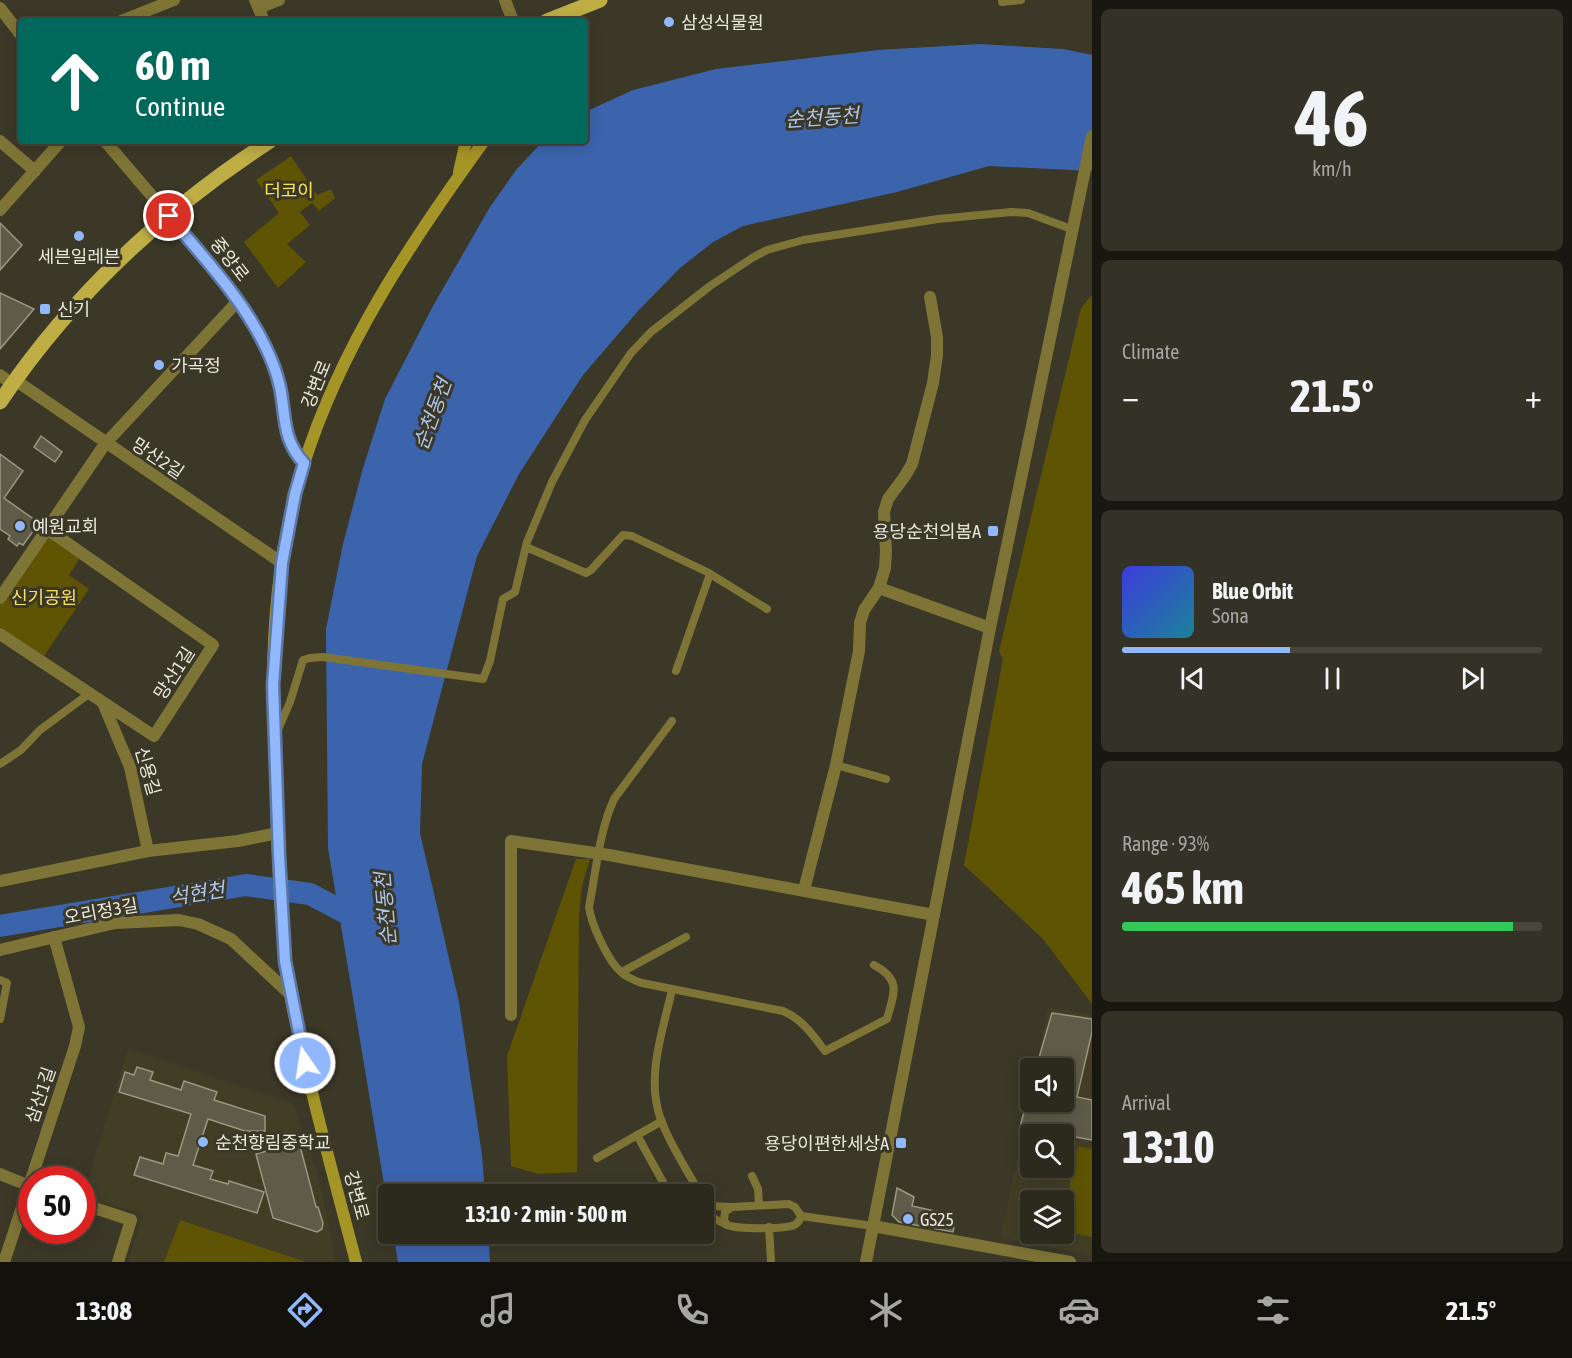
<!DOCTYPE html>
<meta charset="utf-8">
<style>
:root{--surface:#2c2a1d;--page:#343226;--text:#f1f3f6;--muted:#a6a7a4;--line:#48463b;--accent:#91b8fd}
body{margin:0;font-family:"Asap Condensed","Noto Sans KR",sans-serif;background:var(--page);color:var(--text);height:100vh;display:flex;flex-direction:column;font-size:22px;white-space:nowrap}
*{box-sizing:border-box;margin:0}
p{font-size:20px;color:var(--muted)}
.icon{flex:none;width:33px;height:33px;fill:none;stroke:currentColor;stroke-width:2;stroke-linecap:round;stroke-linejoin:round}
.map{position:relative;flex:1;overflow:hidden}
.panel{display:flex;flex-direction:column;gap:9px;padding:9px;background:#181710;width:480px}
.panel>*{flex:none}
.hud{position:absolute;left:18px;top:18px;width:570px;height:126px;border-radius:6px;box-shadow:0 3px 15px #0003,0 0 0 2px var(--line);background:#00695c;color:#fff;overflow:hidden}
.fabs{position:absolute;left:1020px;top:1058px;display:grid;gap:12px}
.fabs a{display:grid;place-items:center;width:54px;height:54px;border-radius:6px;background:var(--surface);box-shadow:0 3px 15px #0003,0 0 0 2px var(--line);font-size:30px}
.speed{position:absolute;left:18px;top:1166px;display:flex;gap:12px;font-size:30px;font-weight:700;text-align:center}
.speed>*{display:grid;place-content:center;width:78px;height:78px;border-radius:50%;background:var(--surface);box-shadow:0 3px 15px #0003,0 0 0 2px var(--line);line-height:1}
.speed .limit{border:9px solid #d22;background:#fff;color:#111}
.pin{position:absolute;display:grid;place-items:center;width:51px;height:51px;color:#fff;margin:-26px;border:3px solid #fff;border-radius:50%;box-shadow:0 2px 6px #0007}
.me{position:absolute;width:66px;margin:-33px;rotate:347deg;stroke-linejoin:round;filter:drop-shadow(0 0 4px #0008)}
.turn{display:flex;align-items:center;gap:21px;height:126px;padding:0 18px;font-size:27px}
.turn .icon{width:78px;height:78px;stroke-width:2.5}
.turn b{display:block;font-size:42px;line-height:51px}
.big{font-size:45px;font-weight:700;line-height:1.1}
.panel .widget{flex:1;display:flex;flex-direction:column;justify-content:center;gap:9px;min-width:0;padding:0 21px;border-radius:9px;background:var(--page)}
.panel .dial{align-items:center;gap:0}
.dial b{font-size:78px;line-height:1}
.song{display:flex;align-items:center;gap:18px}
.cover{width:72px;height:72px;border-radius:9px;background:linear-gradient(135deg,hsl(240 70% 55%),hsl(190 70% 35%))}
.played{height:6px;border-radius:3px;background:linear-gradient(90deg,var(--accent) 40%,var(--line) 40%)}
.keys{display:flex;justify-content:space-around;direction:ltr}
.heat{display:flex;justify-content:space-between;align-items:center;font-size:33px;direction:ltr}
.charge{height:9px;border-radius:4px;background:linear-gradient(90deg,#34c759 93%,var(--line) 0)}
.trip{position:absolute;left:378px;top:1184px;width:336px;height:60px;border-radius:6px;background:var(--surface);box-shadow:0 3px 15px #0003,0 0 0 2px var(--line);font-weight:700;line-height:60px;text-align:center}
.menu{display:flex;height:96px;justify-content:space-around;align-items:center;background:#12110c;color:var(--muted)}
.menu .icon{width:42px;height:42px}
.menu .on{color:var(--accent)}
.menu b{font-size:27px;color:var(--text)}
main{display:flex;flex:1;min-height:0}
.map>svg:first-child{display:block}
</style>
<main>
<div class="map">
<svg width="1092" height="1262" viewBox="0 0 1092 1262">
<rect width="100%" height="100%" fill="#3b3827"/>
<g fill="#423e26" fill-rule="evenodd">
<path d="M1048,1008L1092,1014V1256L1001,1237L1030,1094V1101H1064V1068H1036ZM1030,1134H1064V1167H1030ZM1030,1200H1064V1233H1030Z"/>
<path d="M128,1049L293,1104L320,1181L332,1242L334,1262H128L143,1214L83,1197Z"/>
</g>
<g fill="#5f5404">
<path d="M291,156L317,195L331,189L335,198L319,211L312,203L300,212L310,225L287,244L306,262L278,288L244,242L279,213L256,180Z"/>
<path d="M1092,295V1004L1043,939L964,865L1003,659L999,651L1081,308Z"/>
<path d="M47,534L81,556L69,575L89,589L44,656L0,627V605Z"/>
<path d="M576,859H590L582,886L579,916L577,1172L538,1174L511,1166L507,1056Z"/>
<path d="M1078,1146L1092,1149V1237L1064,1231V1212Z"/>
<path d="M180,1220L306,1262H164Z"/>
</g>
<g fill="#3c64ad">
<path d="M979,44L1063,49L1092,55V171L989,166L897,192L743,226L713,242L680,268L638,311L583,375L519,474L477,556L422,764L420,833L459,1002L482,1155L485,1194H388V1208L328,848L326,629L343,544L363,468L385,399L433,306L490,207L516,170L543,141H585V112L633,90L716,69L878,50Z"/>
<path d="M393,1233H488L490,1262H398Z"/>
</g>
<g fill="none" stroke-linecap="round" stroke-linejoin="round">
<path stroke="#3c64ad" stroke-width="22" d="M0,926L246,885L310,894L365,923"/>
</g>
<g fill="#5e5b48" stroke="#999681" stroke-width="1.5">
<path d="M0,223L22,245L0,270Z"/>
<path d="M0,293L34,309L0,349Z"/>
<path d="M41,436L62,452L55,462L34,447Z"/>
<path d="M0,454L23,471L4,498L39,523L23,545L19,543L17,546L8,539L10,536L0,529Z"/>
<path d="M1052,1013L1092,1019V1032L1077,1097L1092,1100V1140L1020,1127L1027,1101H1064V1068H1036Z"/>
<path d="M137,1067L153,1072L150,1080L181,1090L184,1081L217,1092L214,1100L265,1116V1131H245L208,1119L193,1165L213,1171L210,1179L228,1184L229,1181L264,1192L257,1213L134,1175L140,1157L163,1164L166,1153L178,1156L191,1114L119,1092L125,1072L134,1075Z"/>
<path d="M299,1142L316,1207H318L323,1223L322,1229L317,1232L273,1218L256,1154Z"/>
<path d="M897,1188L914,1197L912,1206L944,1213L954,1227L953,1232L899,1222L892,1215Z"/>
</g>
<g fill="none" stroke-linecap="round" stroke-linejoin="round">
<g stroke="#7e7436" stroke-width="8">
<path d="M1002,2L1021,0"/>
<path d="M526,547L586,573L591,570L623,535L632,536L707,572L767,609"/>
<path d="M676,671L710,574"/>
<path d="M672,721L614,799C599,832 596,872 589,907C591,924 608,961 621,972C627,978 634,980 642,983L783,1011C802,1019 813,1035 825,1051L887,1019C894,993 902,980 874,965"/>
<path d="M277,732L290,702L303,660L310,658L323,657L483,679L490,661L503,599L515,592L527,542L552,482L585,420L631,353L651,332L710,286L752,258L767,250L803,240L938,219L1011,212L1028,213L1074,230"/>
<path d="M0,764L21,750L40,730L90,693"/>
<path d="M836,765L886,779"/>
<path d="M622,972L686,937"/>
<path d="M0,980L7,983L0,1019"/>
<path d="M672,990C663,1030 646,1076 660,1117C669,1144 687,1169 700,1194"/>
<path d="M637,1135L664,1184"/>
<path d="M597,1158L662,1121"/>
<path d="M752,1176L758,1189L759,1205"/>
<path d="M789,1204L795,1207L801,1216C800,1220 799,1222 796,1224C788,1230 737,1229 727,1225L724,1220L725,1212L732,1207Z"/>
<path d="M801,1216L873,1226"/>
<path d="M727,1225L713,1218L705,1202L712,1206L731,1207"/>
<path d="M769,1227L771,1262"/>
</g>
<g stroke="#7e7436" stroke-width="12">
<path d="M255,0L264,21"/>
<path d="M505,0L513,21"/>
<path d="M0,8L21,35"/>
<path d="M259,8L279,0"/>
<path d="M121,21L174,0"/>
<path d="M0,141L35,171"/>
<path d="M105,141L169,216"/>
<path d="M0,210L61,141"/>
<path d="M0,375L12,384"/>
<path d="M15,380L282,563"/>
<path d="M879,588L990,628"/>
<path d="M0,598L105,444L237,302"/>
<path d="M0,634L154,736L213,645L47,529"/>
<path d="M103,703L130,767L148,851"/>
<path d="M0,881L148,851L238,841L278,833"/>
<path d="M804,890L836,765L859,651L860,623L864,610L879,588L885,568L886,551L884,512L888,499L905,476L912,464L933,383L937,355V337L930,297"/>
<path d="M0,950L115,923L179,920L198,924L231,939L291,995"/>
<path d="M511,1015V841L609,855L934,915"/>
<path d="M0,1174L32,1187"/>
<path d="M82,1204L131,1220L118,1262"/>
<path d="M873,1226L1070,1262"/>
<path d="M4,1262L75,1046L79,1027L54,937"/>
</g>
<path stroke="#7e7436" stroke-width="12" d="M866,1262L990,628L1092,136"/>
<g stroke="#a59426" stroke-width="12">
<path d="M459,172L466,141"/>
<path d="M169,216C203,257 243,299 266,348C272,360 277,374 280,387C286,416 282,440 304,463"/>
<path d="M356,1262C339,1197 321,1132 306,1067C298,1032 289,997 285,962C278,893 277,823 275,754C275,731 272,707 273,683C273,611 282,536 303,467C340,347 411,242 484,141"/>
</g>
<g stroke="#bfae45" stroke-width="15">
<path d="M547,21L600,0"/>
<path d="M0,402C72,295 162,211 270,141"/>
</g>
</g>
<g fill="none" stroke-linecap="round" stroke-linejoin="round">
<g stroke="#5e78a4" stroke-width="15">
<path id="route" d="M169,216C203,257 243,299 266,348C272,360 277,374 280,387C286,416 282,440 304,463L295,494L282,563L273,685L279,855L285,961L305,1063"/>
</g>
<use href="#route" stroke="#91b8fd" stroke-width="10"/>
</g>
<g fill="#91b8fd" stroke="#3b3827" stroke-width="2">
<circle cx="669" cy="22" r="6"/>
<circle cx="79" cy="236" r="6"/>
<rect x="39" y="303" width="12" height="12" rx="3"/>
<circle cx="159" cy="365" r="6"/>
<circle cx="20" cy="526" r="6"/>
<rect x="987" y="525" width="12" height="12" rx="3"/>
<circle cx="203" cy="1142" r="6"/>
<rect x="895" y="1137" width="12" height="12" rx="3"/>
<circle cx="908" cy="1219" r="6"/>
</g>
<g text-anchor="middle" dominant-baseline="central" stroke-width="6" stroke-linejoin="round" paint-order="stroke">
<g font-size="18" fill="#e9e8dd" stroke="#3b3827" text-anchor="start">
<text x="681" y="22">삼성식물원</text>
<text x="79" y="256" text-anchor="middle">세븐일레븐</text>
<text x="57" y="309">신기</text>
<text x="171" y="365">가곡정</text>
<text x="32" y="526">예원교회</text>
<text x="981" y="531" text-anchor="end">용당순천의봄A</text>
<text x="215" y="1142">순천향림중학교</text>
<text x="889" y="1143" text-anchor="end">용당이편한세상A</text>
<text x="920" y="1219">GS25</text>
</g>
<g font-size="18" fill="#f8e25a" stroke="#3b3827">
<text x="289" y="190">더코이</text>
<text x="44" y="597">신기공원</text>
</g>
<g font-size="18" fill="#e9e8dd" stroke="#3b3827">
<text transform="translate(230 259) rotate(52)">중앙로</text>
<text transform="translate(316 384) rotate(-68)">강변로</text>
<text transform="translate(158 458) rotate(34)">망산2길</text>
<text transform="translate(174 673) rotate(-57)">망산1길</text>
<text transform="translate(148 771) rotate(74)">신용길</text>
<text transform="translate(101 911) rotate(-10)">오리정3길</text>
<text transform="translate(40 1095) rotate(-71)">삼산1길</text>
<text transform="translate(357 1195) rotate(75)">강변로</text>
</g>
<g font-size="20" font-style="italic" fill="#aec5ed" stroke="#3b3827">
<text transform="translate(822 117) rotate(-4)">순천동천</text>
<text transform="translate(432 414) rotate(-70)">순천동천</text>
<text transform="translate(197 893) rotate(-9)">석현천</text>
<text transform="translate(385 909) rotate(-95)">순천동천</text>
</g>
</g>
</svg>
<div class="fabs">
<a><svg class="icon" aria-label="sound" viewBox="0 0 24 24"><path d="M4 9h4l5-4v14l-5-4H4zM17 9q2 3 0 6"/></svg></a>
<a><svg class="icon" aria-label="search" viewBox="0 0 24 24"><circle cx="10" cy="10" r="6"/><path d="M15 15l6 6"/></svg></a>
<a><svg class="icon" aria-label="layers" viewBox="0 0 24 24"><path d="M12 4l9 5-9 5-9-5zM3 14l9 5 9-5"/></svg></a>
</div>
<div class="speed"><div class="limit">50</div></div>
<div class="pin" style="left:169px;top:216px;background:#d93025"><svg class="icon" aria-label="arrive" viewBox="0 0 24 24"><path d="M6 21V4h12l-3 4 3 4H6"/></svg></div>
<svg class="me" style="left:305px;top:1063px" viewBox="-20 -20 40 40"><circle r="17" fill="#91b8fd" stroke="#fff" stroke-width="3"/><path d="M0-11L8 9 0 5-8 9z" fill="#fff"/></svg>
<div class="trip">13:10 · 2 min · 500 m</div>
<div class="hud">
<div class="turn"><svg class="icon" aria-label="ahead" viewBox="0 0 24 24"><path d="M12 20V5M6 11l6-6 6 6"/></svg><div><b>60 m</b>Continue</div></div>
</div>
</div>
<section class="panel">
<div class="widget dial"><b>46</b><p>km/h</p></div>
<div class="widget"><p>Climate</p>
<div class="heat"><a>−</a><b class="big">21.5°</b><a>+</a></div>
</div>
<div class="widget">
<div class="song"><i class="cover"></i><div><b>Blue Orbit</b><p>Sona</p></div></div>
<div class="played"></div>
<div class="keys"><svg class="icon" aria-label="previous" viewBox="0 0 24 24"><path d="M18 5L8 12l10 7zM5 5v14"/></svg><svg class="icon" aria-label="pause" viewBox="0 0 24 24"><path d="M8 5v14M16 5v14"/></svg><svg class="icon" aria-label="next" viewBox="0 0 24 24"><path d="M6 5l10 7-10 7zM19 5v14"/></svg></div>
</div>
<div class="widget"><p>Range · 93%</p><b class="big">465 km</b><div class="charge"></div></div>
<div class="widget"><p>Arrival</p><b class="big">13:10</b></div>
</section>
</main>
<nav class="menu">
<b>13:08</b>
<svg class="icon on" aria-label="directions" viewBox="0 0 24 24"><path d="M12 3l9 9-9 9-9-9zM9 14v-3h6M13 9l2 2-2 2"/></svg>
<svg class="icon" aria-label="music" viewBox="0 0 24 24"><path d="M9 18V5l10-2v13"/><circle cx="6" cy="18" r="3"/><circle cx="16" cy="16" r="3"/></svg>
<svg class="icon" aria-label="phone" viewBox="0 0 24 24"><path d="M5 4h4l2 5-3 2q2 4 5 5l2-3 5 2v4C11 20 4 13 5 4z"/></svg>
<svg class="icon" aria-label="climate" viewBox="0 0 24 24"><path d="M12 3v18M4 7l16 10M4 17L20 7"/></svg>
<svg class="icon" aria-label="car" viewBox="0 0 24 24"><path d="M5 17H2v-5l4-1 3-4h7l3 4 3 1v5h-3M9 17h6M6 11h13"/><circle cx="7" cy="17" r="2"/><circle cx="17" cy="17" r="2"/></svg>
<svg class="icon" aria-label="filters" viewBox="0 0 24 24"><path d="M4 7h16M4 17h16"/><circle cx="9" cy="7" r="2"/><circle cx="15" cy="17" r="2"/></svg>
<b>21.5°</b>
</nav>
